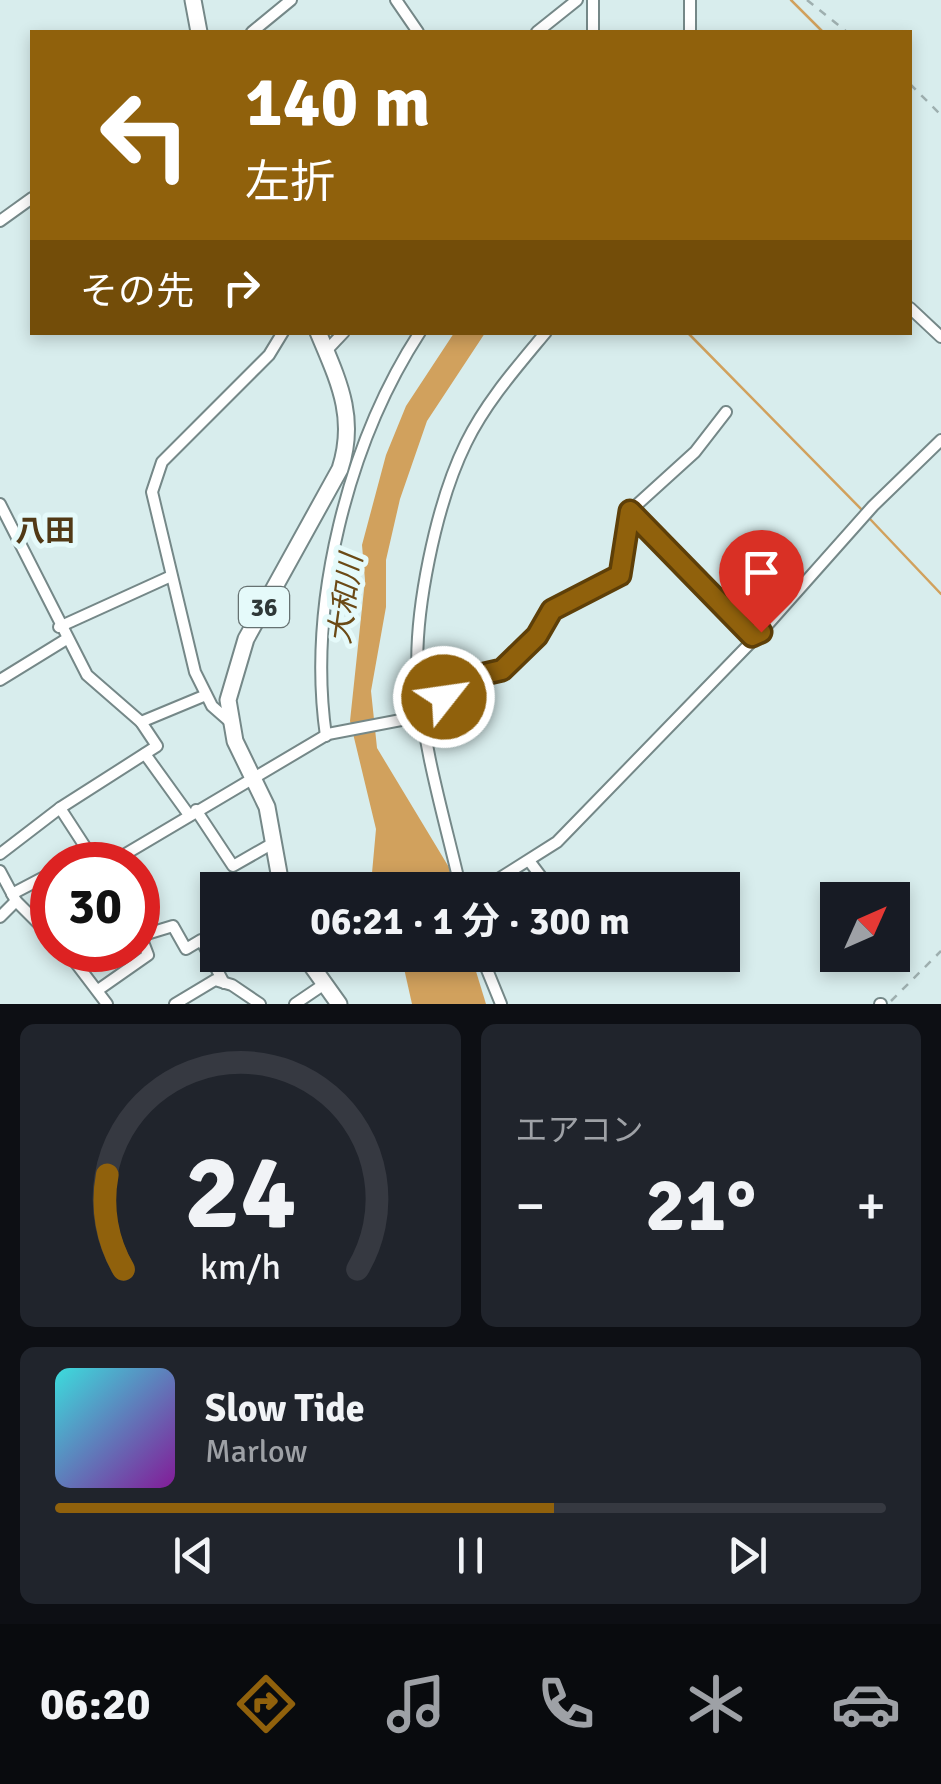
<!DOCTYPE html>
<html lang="ja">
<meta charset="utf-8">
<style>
:root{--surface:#171b24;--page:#20242c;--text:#f1f3f6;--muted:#9ea1a6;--line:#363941;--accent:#90610c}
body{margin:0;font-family:Signika,"Noto Sans JP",sans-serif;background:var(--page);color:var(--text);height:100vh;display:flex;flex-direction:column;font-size:38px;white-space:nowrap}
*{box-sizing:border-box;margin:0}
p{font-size:32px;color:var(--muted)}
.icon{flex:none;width:55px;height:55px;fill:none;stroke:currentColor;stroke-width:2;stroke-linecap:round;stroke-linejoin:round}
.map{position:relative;height:1004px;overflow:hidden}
.panel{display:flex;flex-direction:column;gap:20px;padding:20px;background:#0d0f14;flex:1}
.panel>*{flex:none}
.banner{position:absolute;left:30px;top:30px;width:882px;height:305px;border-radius:0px;box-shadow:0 5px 15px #0003;background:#90610c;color:#fff;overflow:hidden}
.needle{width:65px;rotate:45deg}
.buttons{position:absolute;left:820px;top:882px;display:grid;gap:20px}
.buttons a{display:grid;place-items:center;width:90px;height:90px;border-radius:0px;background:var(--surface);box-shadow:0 5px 15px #0003;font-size:50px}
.speed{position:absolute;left:30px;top:842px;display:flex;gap:20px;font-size:50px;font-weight:700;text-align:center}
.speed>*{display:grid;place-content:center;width:130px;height:130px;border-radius:50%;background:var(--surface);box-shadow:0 5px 15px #0003;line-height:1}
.speed .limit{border:15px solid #d22;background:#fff;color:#111}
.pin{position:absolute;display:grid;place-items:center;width:85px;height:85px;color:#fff;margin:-102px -42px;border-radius:50% 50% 50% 0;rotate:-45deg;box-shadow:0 0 10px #0007}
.pin .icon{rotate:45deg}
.me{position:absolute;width:110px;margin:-55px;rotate:60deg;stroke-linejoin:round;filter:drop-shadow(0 0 8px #0008)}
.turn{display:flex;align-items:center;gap:35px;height:210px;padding:0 50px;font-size:45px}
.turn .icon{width:130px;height:130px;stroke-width:2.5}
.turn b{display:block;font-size:70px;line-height:85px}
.then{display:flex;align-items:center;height:95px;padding:0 50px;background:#0003;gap:20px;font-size:38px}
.big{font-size:75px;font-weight:700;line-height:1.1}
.panel .widget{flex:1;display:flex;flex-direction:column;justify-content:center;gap:15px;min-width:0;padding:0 35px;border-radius:15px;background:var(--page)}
.panel .dial{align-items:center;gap:0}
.dial svg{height:260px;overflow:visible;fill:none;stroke:var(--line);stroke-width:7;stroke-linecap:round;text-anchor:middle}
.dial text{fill:var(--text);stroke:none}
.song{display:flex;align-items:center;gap:30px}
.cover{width:120px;height:120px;border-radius:15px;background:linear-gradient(135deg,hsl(180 70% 55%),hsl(290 70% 35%))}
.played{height:10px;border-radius:5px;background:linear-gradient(90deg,var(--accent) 60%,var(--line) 60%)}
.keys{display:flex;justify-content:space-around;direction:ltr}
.heat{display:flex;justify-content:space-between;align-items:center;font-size:55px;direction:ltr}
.panel .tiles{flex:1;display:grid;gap:20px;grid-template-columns:1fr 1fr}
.widget:last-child{grid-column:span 2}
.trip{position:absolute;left:200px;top:872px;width:540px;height:100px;border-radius:0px;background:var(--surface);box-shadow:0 5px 15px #0003;font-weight:700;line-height:100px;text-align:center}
.tabs{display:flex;height:160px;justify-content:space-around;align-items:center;background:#090b0e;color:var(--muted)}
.tabs .icon{width:70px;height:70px}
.tabs .selected{color:var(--accent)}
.tabs b{font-size:45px;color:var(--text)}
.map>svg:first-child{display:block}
</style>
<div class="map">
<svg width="941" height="1004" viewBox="0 0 941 1004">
<rect width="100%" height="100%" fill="#d8eded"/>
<g fill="#d1a15d">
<path d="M454,333H485L427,421L400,499L386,560V607L371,691L377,748L450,869L453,890H378L372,873L376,829L350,721L365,580L362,545L386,455L406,406Z"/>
<path d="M401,955H471L486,1004H412Z"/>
</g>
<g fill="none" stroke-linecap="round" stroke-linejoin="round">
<g stroke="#d1a15d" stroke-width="2.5">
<path d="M791,0L823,32"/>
<path d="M687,332L865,513"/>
<path d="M870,519L941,594"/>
</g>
<g stroke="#758888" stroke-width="14">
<g id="street">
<path d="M396,0L418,32"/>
<path d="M593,0V32"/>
<path d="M690,0V32"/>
<path d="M252,32L291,0"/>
<path d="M537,32L577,0"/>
<path d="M0,221L32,198"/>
<path d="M910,308L941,337"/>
<path d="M326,351L344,332"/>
<path d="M0,504L87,675L141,722L157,746L60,808L0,854"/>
<path d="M630,511L752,637"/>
<path d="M59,627L169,577"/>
<path d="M0,680L65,640"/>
<path d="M228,720L212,706L195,672L152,492L162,462L269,355L283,332"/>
<path d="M141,722L206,695"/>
<path d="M326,736C307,604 348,443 420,332"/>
<path d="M145,754L189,815"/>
<path d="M60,808L97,865"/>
<path d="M196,810L233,866L275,842"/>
<path d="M530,862L551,890"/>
<path d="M69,865L89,853"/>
<path d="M107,865L328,734L422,716L467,678L502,669L537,636L552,610L620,575L630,511L695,452L726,412"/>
<path d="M0,871L16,901L52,937"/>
<path d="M461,890C445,820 424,753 418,681C413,614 436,504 466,443C486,402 517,367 546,332"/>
<path d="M481,890L557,842L761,632L873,506L941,440"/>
<path d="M12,894L52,873"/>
<path d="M0,917L16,901"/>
<path d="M140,936L173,926L186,949L201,940L224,983"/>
<path d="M66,950L107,1004"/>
<path d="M481,955L501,1004"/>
<path d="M98,990L148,955L138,929"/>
<path d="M175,1004L215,980L232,985L260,1004"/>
<path d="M295,1004L323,985"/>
<path d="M880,1004H881"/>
</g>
</g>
<g stroke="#758888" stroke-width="19">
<g id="primary">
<path d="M193,0L199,32"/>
<path d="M282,890L267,807L235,741L228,700L246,639L340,469C357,417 338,380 318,332"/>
<path d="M304,955L339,1004"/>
</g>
</g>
<g stroke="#9eafaf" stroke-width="2.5" stroke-dasharray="8 8" stroke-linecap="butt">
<path d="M807,0L847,32"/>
<path d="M910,84L941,115"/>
<path d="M891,1001L941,951"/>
</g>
<use href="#street" stroke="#fff" stroke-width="10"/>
<use href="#primary" stroke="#fff" stroke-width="15"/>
</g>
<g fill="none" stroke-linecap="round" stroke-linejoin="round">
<g stroke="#5e3f08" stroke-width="25">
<path id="route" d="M444,697L467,678L502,670L537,636L552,610L620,575L630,511L752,636L761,632"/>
</g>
<use href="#route" stroke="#90610c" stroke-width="18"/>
</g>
<g text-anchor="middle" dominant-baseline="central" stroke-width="10" stroke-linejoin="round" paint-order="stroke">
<rect fill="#e5fafa" stroke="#667272" stroke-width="2.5" x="239" y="587" width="50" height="40" rx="8"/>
<g font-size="25" font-weight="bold" fill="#2f3837">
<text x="264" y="607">36</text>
</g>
<g font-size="30" font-weight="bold" fill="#513916" stroke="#e5fafa">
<text x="45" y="531">八田</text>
</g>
<g font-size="30" font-style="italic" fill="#6b4a16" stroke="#e5fafa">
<text transform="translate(346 599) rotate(-82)">大和川</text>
</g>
</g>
</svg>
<div class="buttons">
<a><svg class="needle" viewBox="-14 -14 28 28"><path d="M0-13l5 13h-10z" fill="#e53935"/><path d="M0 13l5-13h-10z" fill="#9ea1a6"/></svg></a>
</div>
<div class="speed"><div class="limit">30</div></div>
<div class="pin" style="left:761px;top:632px;background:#d93025"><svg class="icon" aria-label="arrive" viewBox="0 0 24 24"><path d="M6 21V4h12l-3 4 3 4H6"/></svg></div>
<svg class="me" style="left:444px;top:697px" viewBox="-20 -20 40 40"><circle r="17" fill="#90610c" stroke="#fff" stroke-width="3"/><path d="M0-11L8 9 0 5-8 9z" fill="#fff"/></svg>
<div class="trip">06:21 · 1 分 · 300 m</div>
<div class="banner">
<div class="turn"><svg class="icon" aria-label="left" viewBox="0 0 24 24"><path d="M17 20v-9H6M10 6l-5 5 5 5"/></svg><div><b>140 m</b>左折</div></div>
<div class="then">その先<svg class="icon" aria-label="right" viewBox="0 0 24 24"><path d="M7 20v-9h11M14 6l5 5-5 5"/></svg></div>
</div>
</div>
<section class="panel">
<div class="tiles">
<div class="widget dial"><svg viewBox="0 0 100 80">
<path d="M14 69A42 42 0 1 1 86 69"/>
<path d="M14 69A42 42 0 0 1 9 40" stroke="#90610c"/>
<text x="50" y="56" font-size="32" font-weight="700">24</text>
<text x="50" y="72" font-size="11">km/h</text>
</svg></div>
<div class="widget"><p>エアコン</p>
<div class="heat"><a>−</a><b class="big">21°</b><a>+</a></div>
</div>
<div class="widget">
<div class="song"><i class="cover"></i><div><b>Slow Tide</b><p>Marlow</p></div></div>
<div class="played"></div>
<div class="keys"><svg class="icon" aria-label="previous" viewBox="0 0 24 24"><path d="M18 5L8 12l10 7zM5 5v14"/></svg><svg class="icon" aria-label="pause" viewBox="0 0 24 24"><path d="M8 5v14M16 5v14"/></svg><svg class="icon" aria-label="next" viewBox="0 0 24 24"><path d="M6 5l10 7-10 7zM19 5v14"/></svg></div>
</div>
</div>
</section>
<nav class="tabs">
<b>06:20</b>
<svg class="icon selected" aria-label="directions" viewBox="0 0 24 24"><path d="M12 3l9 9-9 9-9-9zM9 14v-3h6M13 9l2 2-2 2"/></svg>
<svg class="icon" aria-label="music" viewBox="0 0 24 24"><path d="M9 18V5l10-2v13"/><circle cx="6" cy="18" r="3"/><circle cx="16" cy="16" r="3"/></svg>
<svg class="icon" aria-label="phone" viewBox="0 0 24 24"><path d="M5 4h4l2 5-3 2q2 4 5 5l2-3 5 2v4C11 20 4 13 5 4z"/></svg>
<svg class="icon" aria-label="climate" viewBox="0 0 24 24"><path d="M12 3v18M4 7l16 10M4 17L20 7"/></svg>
<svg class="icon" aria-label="car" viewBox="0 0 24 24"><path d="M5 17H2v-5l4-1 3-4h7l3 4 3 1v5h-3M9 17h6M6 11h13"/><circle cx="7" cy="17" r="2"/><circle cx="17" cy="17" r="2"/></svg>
</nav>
